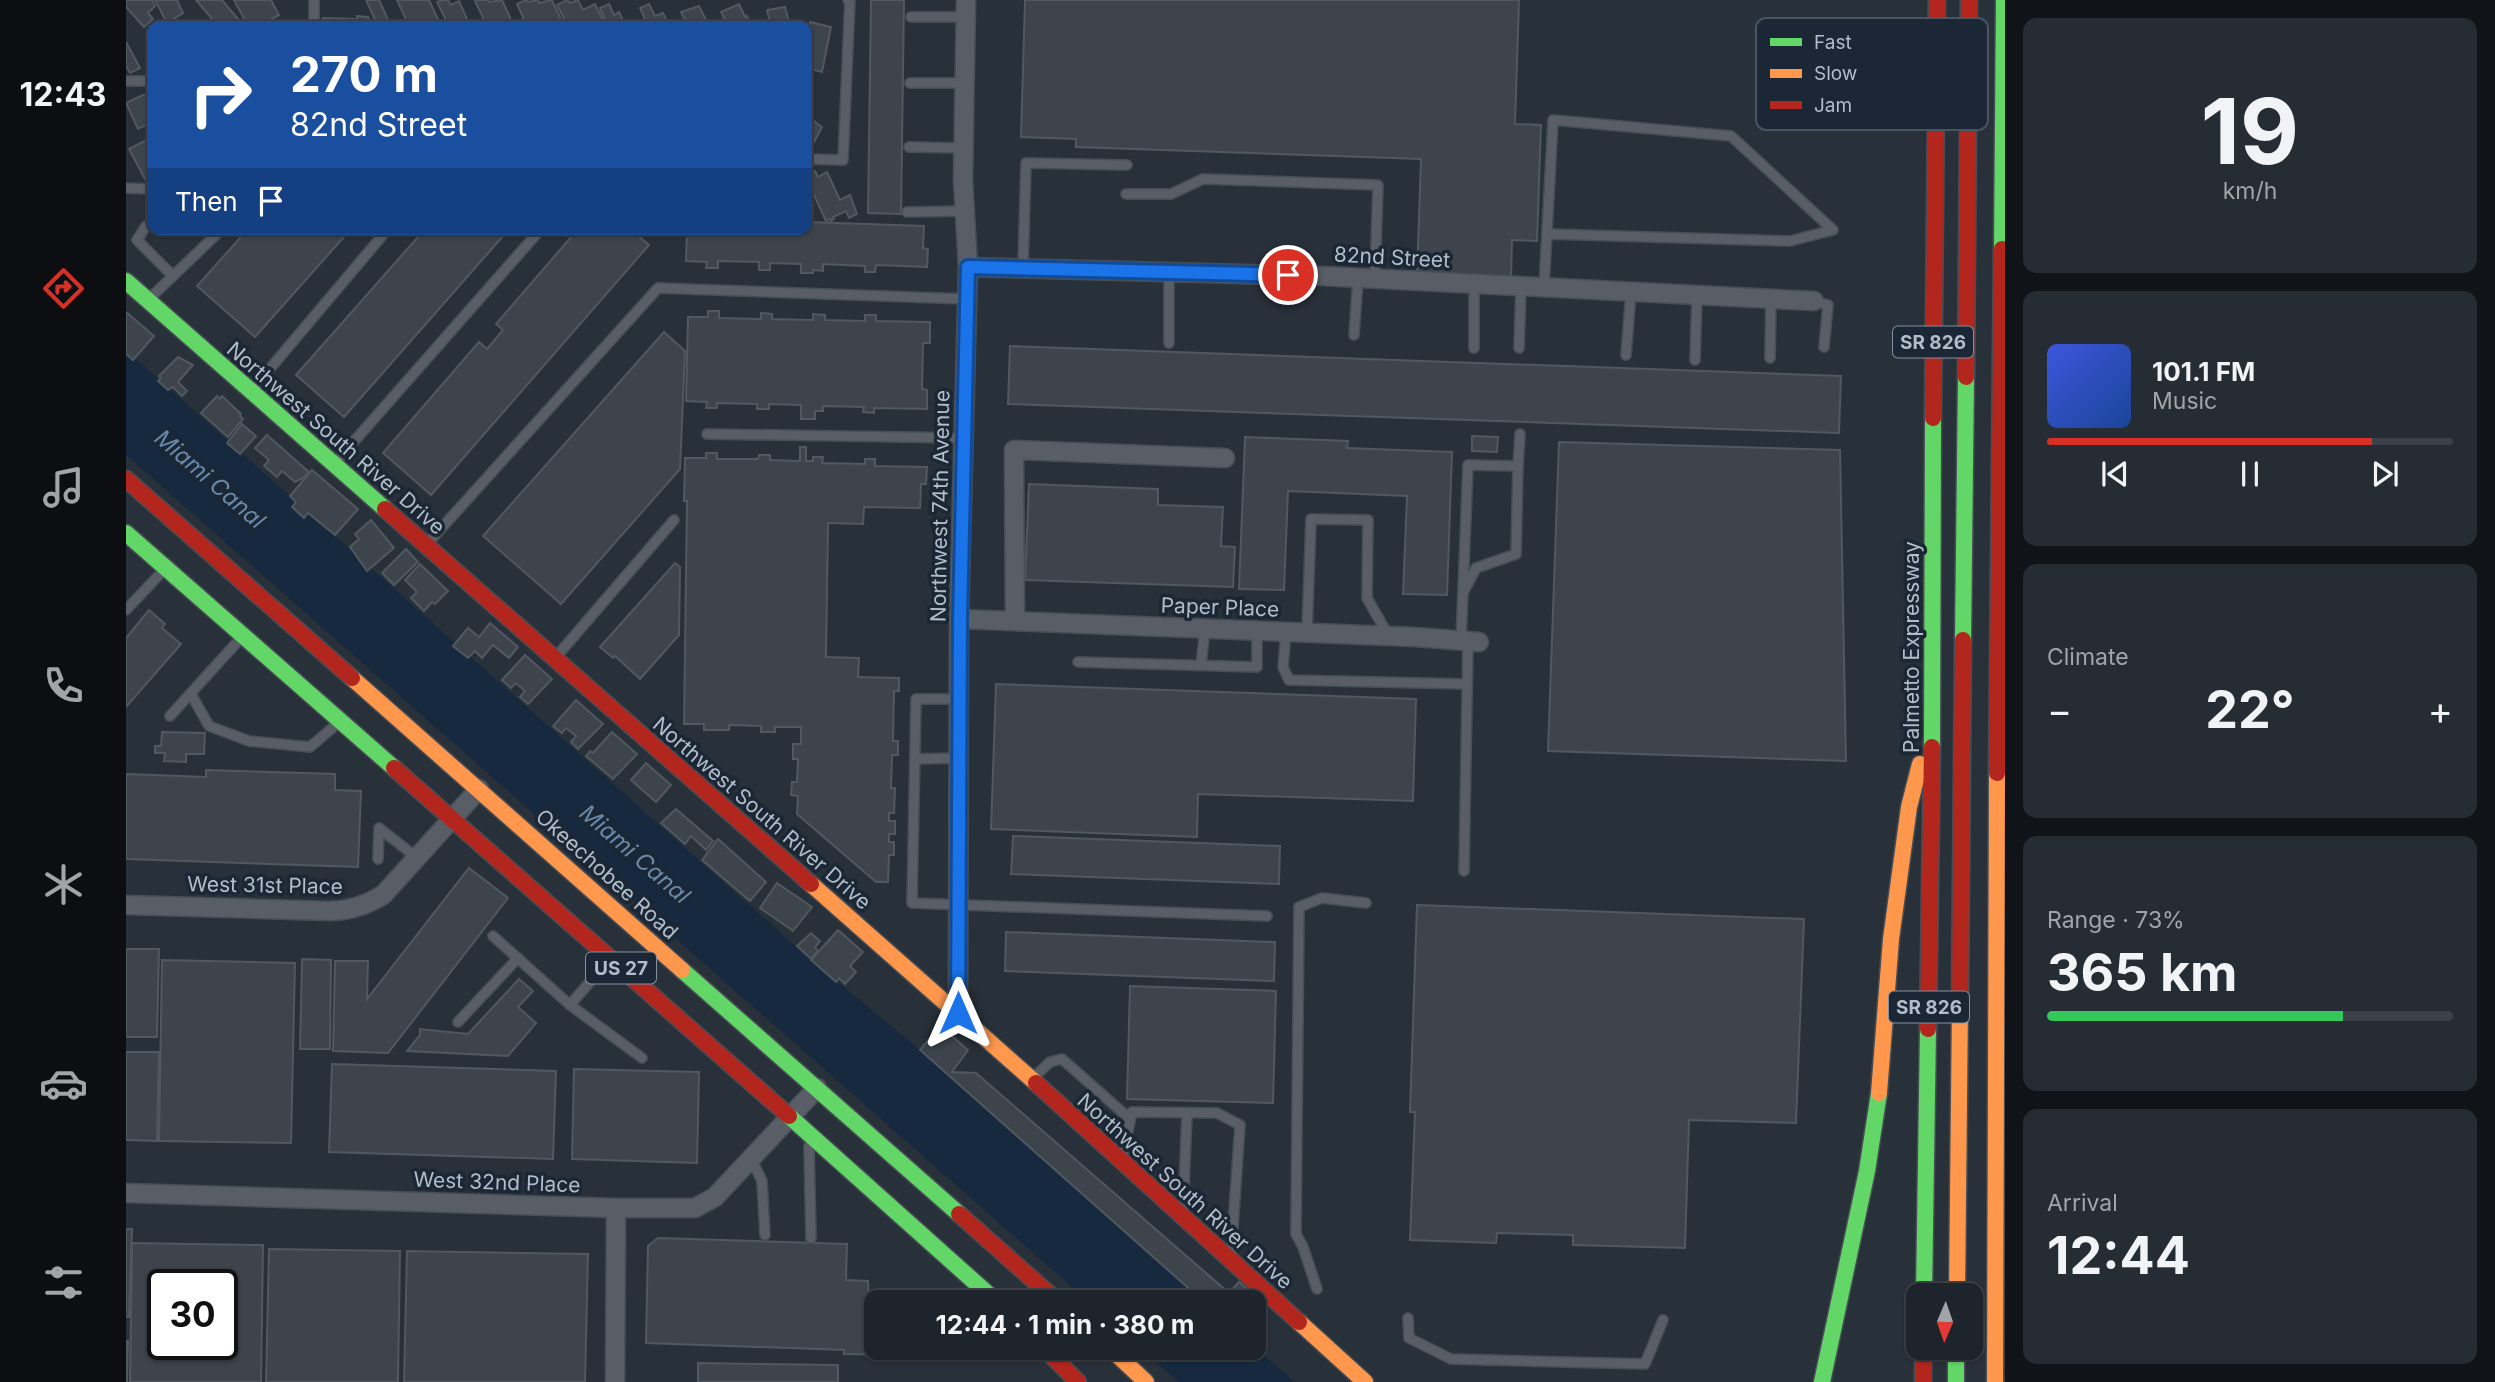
<!DOCTYPE html>
<meta charset="utf-8">
<style>
:root{--surface:#1e242b;--page:#262c33;--text:#f1f3f6;--muted:#a1a4a9;--line:#3c4147;--accent:#d93025}
body{margin:0;font-family:Inter,sans-serif;background:var(--page);color:var(--text);height:100vh;display:flex;flex-direction:column;font-size:26px;white-space:nowrap}
*{box-sizing:border-box;margin:0}
p{font-size:23px;color:var(--muted)}
.icon{flex:none;width:38px;height:38px;fill:none;stroke:currentColor;stroke-width:2;stroke-linecap:round;stroke-linejoin:round}
.map{position:relative;flex:1;overflow:hidden}
.drawer{display:flex;flex-direction:column;gap:18px;padding:18px;background:#101418;width:490px}
.drawer>*{flex:none}
.banner{position:absolute;left:21px;top:21px;width:665px;height:214px;border-radius:14px;box-shadow:0 2px 5px #0004,0 0 0 2px var(--line);background:#1a4fa0;color:#fff;overflow:hidden}
.needle{width:46px;rotate:182deg}
.tools{position:absolute;left:1780px;top:1283px;display:grid;gap:14px}
.tools a{display:grid;place-items:center;width:77px;height:77px;border-radius:14px;background:var(--surface);box-shadow:0 2px 5px #0004,0 0 0 2px var(--line);font-size:35px}
.speed{position:absolute;left:21px;top:1269px;display:flex;gap:14px;font-size:35px;font-weight:700;text-align:center}
.speed>*{display:grid;place-content:center;width:91px;height:91px;border-radius:50%;background:var(--surface);box-shadow:0 2px 5px #0004,0 0 0 2px var(--line);line-height:1}
.speed .limit{border:4px solid #111;border-radius:10px;background:#fff;color:#111}
.pin{position:absolute;display:grid;place-items:center;width:60px;height:60px;color:#fff;margin:-30px;border:4px solid #fff;border-radius:50%;box-shadow:0 2px 7px #0007}
.me{position:absolute;width:77px;margin:-38px;rotate:0deg;stroke-linejoin:round;filter:drop-shadow(0 0 5px #0008)}
.turn{display:flex;align-items:center;gap:24px;height:147px;padding:0 28px;font-size:32px}
.turn .icon{width:91px;height:91px;stroke-width:2.5}
.turn b{display:block;font-size:49px;line-height:60px}
.then{display:flex;align-items:center;height:66px;padding:0 28px;background:#0003;gap:14px;font-size:26px}
.big{font-size:52px;font-weight:700;line-height:1.1}
.drawer .tile{flex:1;display:flex;flex-direction:column;justify-content:center;gap:10px;min-width:0;padding:0 24px;border-radius:14px;background:var(--page)}
.drawer .dial{align-items:center;gap:0}
.dial b{font-size:91px;line-height:1}
.song{display:flex;align-items:center;gap:21px}
.cover{width:84px;height:84px;border-radius:10px;background:linear-gradient(135deg,hsl(230 70% 55%),hsl(220 70% 35%))}
.played{height:7px;border-radius:4px;background:linear-gradient(90deg,var(--accent) 80%,var(--line) 80%)}
.keys{display:flex;justify-content:space-around;direction:ltr}
.heat{display:flex;justify-content:space-between;align-items:center;font-size:38px;direction:ltr}
.charge{height:10px;border-radius:5px;background:linear-gradient(90deg,#34c759 73%,var(--line) 0)}
.trip{position:absolute;left:738px;top:1290px;width:402px;height:70px;border-radius:14px;background:var(--surface);box-shadow:0 2px 5px #0004,0 0 0 2px var(--line);font-weight:700;line-height:70px;text-align:center}
main{display:flex;flex:1;min-height:0}
.dock{display:flex;flex-direction:column;width:126px;justify-content:space-around;align-items:center;background:#0c0e11;color:var(--muted)}
.dock .icon{width:49px;height:49px}
.dock .active{color:var(--accent)}
.dock b{font-size:32px;color:var(--text)}
.map>svg:first-child{display:block}
</style>
<main>
<nav class="dock">
<b>12:43</b>
<svg class="icon active" aria-label="directions" viewBox="0 0 24 24"><path d="M12 3l9 9-9 9-9-9zM9 14v-3h6M13 9l2 2-2 2"/></svg>
<svg class="icon" aria-label="music" viewBox="0 0 24 24"><path d="M9 18V5l10-2v13"/><circle cx="6" cy="18" r="3"/><circle cx="16" cy="16" r="3"/></svg>
<svg class="icon" aria-label="phone" viewBox="0 0 24 24"><path d="M5 4h4l2 5-3 2q2 4 5 5l2-3 5 2v4C11 20 4 13 5 4z"/></svg>
<svg class="icon" aria-label="climate" viewBox="0 0 24 24"><path d="M12 3v18M4 7l16 10M4 17L20 7"/></svg>
<svg class="icon" aria-label="car" viewBox="0 0 24 24"><path d="M5 17H2v-5l4-1 3-4h7l3 4 3 1v5h-3M9 17h6M6 11h13"/><circle cx="7" cy="17" r="2"/><circle cx="17" cy="17" r="2"/></svg>
<svg class="icon" aria-label="filters" viewBox="0 0 24 24"><path d="M4 7h16M4 17h16"/><circle cx="9" cy="7" r="2"/><circle cx="15" cy="17" r="2"/></svg>
</nav>
<div class="map">
<svg width="1879" height="1382" viewBox="0 0 1879 1382">
<rect width="100%" height="100%" fill="#283039"/>
<g fill="#16293e">
<path d="M0,350L685,960L794,1050L1078,1302H963L0,455Z"/>
<path d="M1129,1347L1169,1382H1053L1014,1348Z"/>
</g>
<g fill="#3d444c" stroke="#505860" stroke-width="2" fill-rule="evenodd">
<path d="M0,0H26L29,6L22,13L27,19L18,27L0,7Z"/>
<path d="M29,0H51L57,13L41,23Z"/>
<path d="M70,0H96L112,19L104,26H92Z"/>
<path d="M108,0H145L153,15L133,26H122Z"/>
<path d="M240,0H253L265,26H252Z"/>
<path d="M271,0H303L315,26H283Z"/>
<path d="M316,0H322L325,5L333,1L344,26H323L311,2Z"/>
<path d="M352,0H362L363,2L376,0L388,26H361L349,1Z"/>
<path d="M400,0L403,2L412,0L413,3L426,0L438,26H401L391,4Z"/>
<path d="M441,0L444,3L452,0L457,10L469,4L480,26H442L431,5Z"/>
<path d="M745,0H778L775,214L742,213Z"/>
<path d="M899,0H1393L1389,124L1415,125L1411,241L1386,240L1385,279L1291,275L1295,159L950,147V139L895,137Z"/>
<path d="M483,4L488,15L493,12L498,22L501,21L503,26H482L474,8Z"/>
<path d="M523,4L529,16L537,13L543,26H522L514,8Z"/>
<path d="M613,4L619,17L621,16L625,26H602L595,12Z"/>
<path d="M573,6L583,26H562L555,12Z"/>
<path d="M659,7L664,26H645L641,10Z"/>
<path d="M231,16L242,17L246,26H197V18L231,19Z"/>
<path d="M173,20L174,26H144V24Z"/>
<path d="M684,22L705,27L696,72L681,68V36Z"/>
<path d="M0,42L14,68L4,73L0,66Z"/>
<path d="M26,94V122L12,129L0,103L17,95Z"/>
<path d="M681,116L696,127L688,142L681,137Z"/>
<path d="M22,139L26,147V178L20,181L3,149Z"/>
<path d="M689,171L692,177L701,172L714,200L724,195L731,214L723,218L720,211L707,217L708,219L705,221L704,219L700,221L681,180V175Z"/>
<path d="M681,222L798,226L797,248L802,249L801,267L750,265L749,272H739V266L697,264V271L687,270V273H675V264L644,263V270H633V262L592,261V268H580L581,262L560,261L561,229H681Z"/>
<path d="M122,229H225L129,337L71,286Z"/>
<path d="M299,229H371L378,235L218,417L170,375Z"/>
<path d="M452,229H505L523,245L305,495L257,453L353,342L361,349L377,330L370,324Z"/>
<path d="M582,311H593V318L635,319V313L646,314V319L687,320V314L699,315V320L739,321V315H750V321L804,322V343H797L796,389L801,390V409L748,408V413L737,412L738,407L697,406V411H689V419H675V405L643,404V409H631V404L591,403V408H580L581,402L560,401L562,317H582Z"/>
<path d="M0,312L28,336L7,360L0,354Z"/>
<path d="M538,332L559,351L554,469L435,604L357,536Z"/>
<path d="M884,346L1715,376L1713,433L882,404Z"/>
<path d="M52,357L67,365L52,382L61,391L56,396L47,387L42,390L32,381L35,378L33,376Z"/>
<path d="M91,396L94,399L96,396L115,414L114,416L117,419L102,437L75,413Z"/>
<path d="M116,424L130,436L114,454L101,443Z"/>
<path d="M141,435L183,472L177,478L169,482L156,471L151,477L138,466L143,460L129,448Z"/>
<path d="M1346,436L1372,437L1371,452L1346,451Z"/>
<path d="M1119,437L1222,441L1221,448L1326,452L1321,595L1277,594L1281,496L1162,491L1158,590L1113,589Z"/>
<path d="M1433,442L1714,450L1720,761L1422,751Z"/>
<path d="M674,447H680V461H687V457H697L696,463L739,464V459H749V466L801,467L800,484H795L794,508L738,507L737,524L702,523L700,657L733,658L732,677L773,678V691H768L767,741H772V755H766L765,788H769L768,813H763V821H769V834H763V842H768V855H763L762,882H750L671,814L672,796L665,795L666,782H671L672,759H667V744H675V727H649V732H635V726L603,725V730H578V724H558L561,501H558L559,458H580V453H591V459H632L633,455H644V460L674,461Z"/>
<path d="M186,470L232,509L209,535L182,513L178,518L166,507L170,502L164,496Z"/>
<path d="M903,484L1032,489V505L1097,507L1095,546L1109,547L1107,587L899,580Z"/>
<path d="M245,520L268,548L241,571L224,547L233,539L229,534Z"/>
<path d="M280,549L292,562L268,585L256,573Z"/>
<path d="M549,563L554,567L553,635L514,679L489,656L487,658L474,647Z"/>
<path d="M294,564L322,591L309,604L306,602L298,611L285,598L291,592L279,580Z"/>
<path d="M23,610L39,624L36,628L55,644L0,707V638Z"/>
<path d="M364,623L392,647L383,658L367,645L356,658L349,651L342,658L327,646L342,628L353,637Z"/>
<path d="M399,655L426,679L402,704L394,697L399,691L390,683L385,688L376,680Z"/>
<path d="M870,684L1290,699L1287,801L1072,794L1071,837L865,829Z"/>
<path d="M450,700L477,724L452,749L445,742L450,736L440,728L436,733L427,726Z"/>
<path d="M36,732L79,733L78,754H60V762L38,761L39,753H29V746H35Z"/>
<path d="M486,732L511,754L487,779L460,756L464,751L467,753Z"/>
<path d="M520,763L545,785L530,802L505,780Z"/>
<path d="M80,770L209,774V790L235,791L232,867L0,859V774L80,777Z"/>
<path d="M550,809L587,841L580,850L565,836L559,844L535,823Z"/>
<path d="M887,836L1154,846L1153,884L885,874Z"/>
<path d="M592,839L640,882L624,901L576,860Z"/>
<path d="M343,868L382,898L262,1053L207,1051L209,961H242L241,999Z"/>
<path d="M651,883L686,907L667,931L634,908Z"/>
<path d="M1291,905L1678,919L1670,1123L1563,1120L1559,1248L1447,1245V1235L1371,1233L1370,1243L1284,1240L1289,1112H1284Z"/>
<path d="M712,930L737,952L724,966L730,972L719,984L713,978L710,982L685,960Z"/>
<path d="M880,932L1149,942L1148,981L879,971Z"/>
<path d="M685,933L694,941L689,947L692,951L685,959L671,946Z"/>
<path d="M0,949H33L31,1037H0Z"/>
<path d="M176,959L205,960L204,1049H174Z"/>
<path d="M36,960L169,963L165,1143L33,1141Z"/>
<path d="M393,979L407,991L392,1007L410,1023L382,1056L281,1051L294,1035V1029L342,1034Z"/>
<path d="M1004,986L1150,991L1147,1103L1001,1099Z"/>
<path d="M814,1026L842,1050L826,1072L850,1073L1103,1293L1113,1282L1129,1296L1124,1302H1078L794,1050Z"/>
<path d="M0,1052H33L31,1141L0,1140Z"/>
<path d="M206,1064L430,1071L427,1159L203,1152Z"/>
<path d="M448,1069L573,1072L571,1163L446,1159Z"/>
<path d="M0,1229H6L3,1317H0Z"/>
<path d="M532,1238L721,1244L720,1280L742,1281L744,1321L751,1320V1348H824L825,1356L718,1354V1350L520,1343L522,1246Z"/>
<path d="M6,1243L137,1245L135,1382H4ZM37,1284H96V1344H37Z"/>
<path d="M143,1249L274,1251L272,1382H140Z"/>
<path d="M281,1251L462,1254L459,1382H278Z"/>
<path d="M0,1341H2L1,1382H0Z"/>
<path d="M572,1363L712,1365V1382H572Z"/>
</g>
<g fill="none" stroke-linecap="round" stroke-linejoin="round">
<g stroke="#464d55" stroke-width="12">
<g id="lane">
<path d="M188,0V26"/>
<path d="M785,17H840"/>
<path d="M0,81H26"/>
<path d="M784,83H839"/>
<path d="M783,147L838,148"/>
<path d="M681,159L717,160L724,0H722"/>
<path d="M0,188L26,189"/>
<path d="M1000,194H1045L1077,179L1252,185L1249,279"/>
<path d="M781,212L839,211"/>
<path d="M26,226H20L11,240L47,276"/>
<path d="M897,268L900,163L1001,165"/>
<path d="M1043,272V343"/>
<path d="M1418,288L1427,120L1605,136L1707,230L1664,241L1421,234"/>
<path d="M23,299L96,229"/>
<path d="M1688,301L1702,305L1698,347"/>
<path d="M1228,335L1232,278"/>
<path d="M1348,348V284"/>
<path d="M1393,348L1395,286"/>
<path d="M1500,355L1505,292"/>
<path d="M1644,358L1645,299"/>
<path d="M1569,360L1571,295"/>
<path d="M126,390L261,230"/>
<path d="M581,434L838,438"/>
<path d="M209,463L414,230"/>
<path d="M1392,466L1394,434"/>
<path d="M302,543L532,288L841,299"/>
<path d="M0,610L35,573"/>
<path d="M1160,632L1157,667L1163,680L1341,684"/>
<path d="M1181,633L1185,519L1242,520L1241,598L1262,635"/>
<path d="M1335,641L1342,465L1392,466L1390,554L1350,568L1337,593"/>
<path d="M430,657L548,520"/>
<path d="M952,662L1131,667V631"/>
<path d="M1075,665L1079,629"/>
<path d="M65,694L83,726L123,741L184,747L211,724"/>
<path d="M833,699H790L786,903L1141,916"/>
<path d="M44,716L114,639"/>
<path d="M789,759L833,758"/>
<path d="M252,859L253,828L290,857"/>
<path d="M1338,871L1342,642"/>
<path d="M367,936L444,1005L481,962"/>
<path d="M444,1005L516,1058"/>
<path d="M332,1022L392,958"/>
<path d="M906,1079L924,1062L936,1059L1004,1119"/>
<path d="M683,1146L685,1238"/>
<path d="M625,1158L636,1181L639,1235"/>
<path d="M996,1159L1006,1112L1091,1113L1114,1125L1105,1255"/>
<path d="M1057,1212L1061,1114"/>
<path d="M1191,1289L1177,1247L1170,1234L1173,907L1196,898L1240,903"/>
<path d="M1282,1318L1283,1338L1325,1359L1519,1364L1537,1320"/>
</g>
</g>
<g stroke="#464d55" stroke-width="21">
<g id="street">
<path d="M842,267L1196,276L1688,301"/>
<path d="M833,619L1289,637L1353,642"/>
<path d="M889,621L888,450L1099,458"/>
<path d="M0,905L203,911C223,911 239,906 257,895L353,789"/>
<path d="M832,1013L833,619L842,267L837,180L840,0"/>
<path d="M0,1193L490,1208H569L589,1197L691,1088"/>
<path d="M489,1382L490,1208"/>
</g>
</g>
<g stroke="#464d55" stroke-width="19">
<g id="fast">
<path d="M1876,249L1878,0"/>
<path d="M0,281L259,509"/>
<path d="M0,533L268,768"/>
<path d="M1837,640L1840,377"/>
<path d="M1806,747L1807,418"/>
<path d="M556,970L833,1214"/>
<path d="M663,1116L871,1302"/>
<path d="M1798,1295L1802,1029"/>
<path d="M1830,1348V1382"/>
<path d="M1696,1382L1741,1171L1753,1093"/>
</g>
</g>
<g stroke="#464d55" stroke-width="19">
<g id="slow">
<path d="M226,678L556,970"/>
<path d="M685,884L910,1083"/>
<path d="M1753,1093L1765,939L1783,807L1794,764"/>
<path d="M1831,1295L1834,1003"/>
<path d="M1173,1322L1239,1382"/>
<path d="M984,1348L1020,1382"/>
<path d="M1869,1382L1871,773"/>
</g>
</g>
<g stroke="#464d55" stroke-width="19">
<g id="jam">
<path d="M1840,377L1843,0"/>
<path d="M1807,418L1811,0"/>
<path d="M0,479L226,678"/>
<path d="M259,509L685,884"/>
<path d="M268,768L663,1116"/>
<path d="M1871,773L1876,249"/>
<path d="M1834,1003L1837,640"/>
<path d="M1802,1029L1806,747"/>
<path d="M910,1083L1173,1322"/>
<path d="M833,1214L932,1302"/>
<path d="M918,1348L952,1382"/>
<path d="M1797,1348V1382"/>
</g>
</g>
<use href="#lane" stroke="#595e66" stroke-width="9"/>
<use href="#street" stroke="#595e66" stroke-width="18"/>
<use href="#fast" stroke="#63d668" stroke-width="16"/>
<use href="#slow" stroke="#ff974d" stroke-width="16"/>
<use href="#jam" stroke="#b3261e" stroke-width="16"/>
</g>
<g fill="none" stroke-linecap="round" stroke-linejoin="round">
<g stroke="#114b97" stroke-width="18">
<path id="route" d="M832,1013L834,619L842,267L1162,275"/>
</g>
<use href="#route" stroke="#1a73e8" stroke-width="12"/>
</g>
<g text-anchor="middle" dominant-baseline="central" stroke-width="7" stroke-linejoin="round" paint-order="stroke">
<g fill="#1b2734" stroke="#85909d" stroke-width="2">
<rect x="1767" y="326.5" width="80" height="31" rx="5"/>
<rect x="460" y="952.5" width="70" height="31" rx="5"/>
<rect x="1763" y="991.5" width="80" height="31" rx="5"/>
</g>
<g font-size="19" font-weight="bold" fill="#b2bdca">
<text x="1807" y="342">SR 826</text>
<text x="495" y="968">US 27</text>
<text x="1803" y="1007">SR 826</text>
</g>
<g font-size="21" fill="#b2bdca" stroke="#1b2734">
<text transform="translate(1266 257) rotate(3)">82nd Street</text>
<text transform="translate(210 438) rotate(41)">Northwest South River Drive</text>
<text transform="translate(814 506) rotate(-89)">Northwest 74th Avenue</text>
<text transform="translate(1094 607) rotate(2)">Paper Place</text>
<text transform="translate(1785 647) rotate(-90)">Palmetto Expressway</text>
<text transform="translate(636 813) rotate(41)">Northwest South River Drive</text>
<text transform="translate(481 874) rotate(42)">Okeechobee Road</text>
<text transform="translate(139 885) rotate(1)">West 31st Place</text>
<text transform="translate(371 1182) rotate(2)">West 32nd Place</text>
<text transform="translate(1059 1191) rotate(42)">Northwest South River Drive</text>
</g>
<g font-size="23" font-style="italic" fill="#6889ac" stroke="#1b2734">
<text transform="translate(84 479) rotate(41)">Miami Canal</text>
<text transform="translate(509 854) rotate(41)">Miami Canal</text>
</g>
</g>
<rect x="1630" y="18" width="232" height="112" rx="10" fill="#1b2734" stroke="#485461" stroke-width="2"/>
<rect x="1644" y="38" width="32" height="8" fill="#63d668"/>
<rect x="1644" y="69" width="32" height="9" fill="#ff974d"/>
<rect x="1644" y="101" width="32" height="8" fill="#b3261e"/>
<g font-size="19" fill="#b2bdca">
<text x="1688" y="49">Fast</text>
<text x="1688" y="80">Slow</text>
<text x="1688" y="112">Jam</text>
</g>
</svg>
<div class="tools">
<a><svg class="needle" viewBox="-14 -14 28 28"><path d="M0-13l5 13h-10z" fill="#e53935"/><path d="M0 13l5-13h-10z" fill="#a1a4a9"/></svg></a>
</div>
<div class="speed"><div class="limit">30</div></div>
<div class="pin" style="left:1162px;top:275px;background:#d93025"><svg class="icon" aria-label="arrive" viewBox="0 0 24 24"><path d="M6 21V4h12l-3 4 3 4H6"/></svg></div>
<svg class="me" style="left:832px;top:1013px" viewBox="-20 -20 40 40"><path d="M0-17L14 15 0 8-14 15z" fill="#1a73e8" stroke="#fff" stroke-width="4"/></svg>
<div class="trip">12:44 · 1 min · 380 m</div>
<div class="banner">
<div class="turn"><svg class="icon" aria-label="right" viewBox="0 0 24 24"><path d="M7 20v-9h11M14 6l5 5-5 5"/></svg><div><b>270 m</b>82nd Street</div></div>
<div class="then">Then<svg class="icon" aria-label="arrive" viewBox="0 0 24 24"><path d="M6 21V4h12l-3 4 3 4H6"/></svg></div>
</div>
</div>
<section class="drawer">
<div class="tile dial"><b>19</b><p>km/h</p></div>
<div class="tile">
<div class="song"><i class="cover"></i><div><b>101.1 FM</b><p>Music</p></div></div>
<div class="played"></div>
<div class="keys"><svg class="icon" aria-label="previous" viewBox="0 0 24 24"><path d="M18 5L8 12l10 7zM5 5v14"/></svg><svg class="icon" aria-label="pause" viewBox="0 0 24 24"><path d="M8 5v14M16 5v14"/></svg><svg class="icon" aria-label="next" viewBox="0 0 24 24"><path d="M6 5l10 7-10 7zM19 5v14"/></svg></div>
</div>
<div class="tile"><p>Climate</p>
<div class="heat"><a>−</a><b class="big">22°</b><a>+</a></div>
</div>
<div class="tile"><p>Range · 73%</p><b class="big">365 km</b><div class="charge"></div></div>
<div class="tile"><p>Arrival</p><b class="big">12:44</b></div>
</section>
</main>
